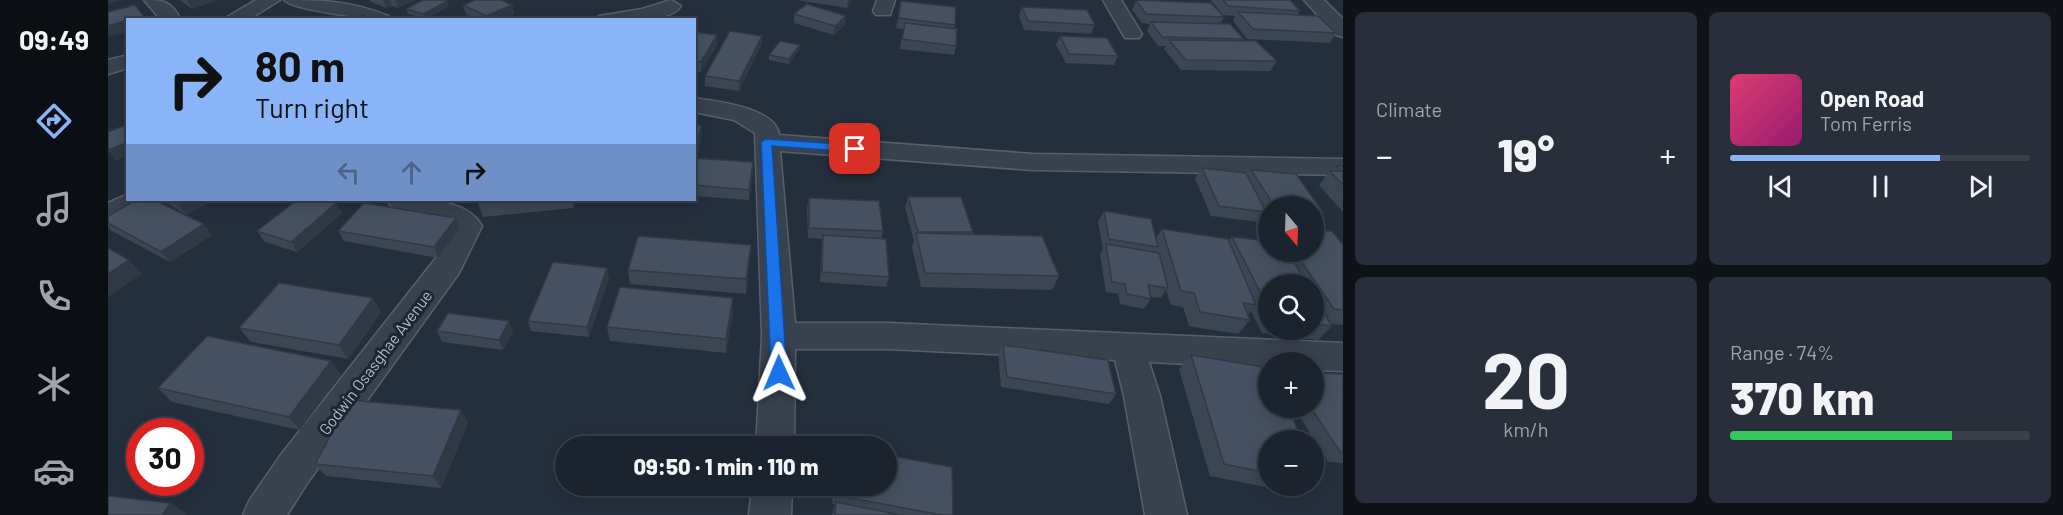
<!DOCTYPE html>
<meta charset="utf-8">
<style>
:root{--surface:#1b232e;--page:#282f3a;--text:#f1f3f6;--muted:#a0a4aa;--line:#39404a;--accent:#8ab4f8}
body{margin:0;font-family:Barlow,sans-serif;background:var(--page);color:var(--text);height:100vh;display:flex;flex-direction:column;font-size:22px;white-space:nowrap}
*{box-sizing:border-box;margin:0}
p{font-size:20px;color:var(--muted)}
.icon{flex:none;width:33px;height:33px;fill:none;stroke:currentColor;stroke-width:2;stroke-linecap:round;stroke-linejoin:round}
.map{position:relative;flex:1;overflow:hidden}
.drawer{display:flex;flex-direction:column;gap:12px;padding:12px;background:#0f1319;width:720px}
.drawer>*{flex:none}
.top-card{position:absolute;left:18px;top:18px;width:570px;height:183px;border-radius:0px;box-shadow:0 3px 15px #0003,0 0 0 2px var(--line);background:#8ab4f8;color:#111;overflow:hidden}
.needle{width:39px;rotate:161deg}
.controls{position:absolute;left:1150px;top:196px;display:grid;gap:12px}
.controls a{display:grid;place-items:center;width:66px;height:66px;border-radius:50%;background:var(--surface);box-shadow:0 3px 15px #0003,0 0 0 2px var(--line);font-size:30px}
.speed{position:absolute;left:18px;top:418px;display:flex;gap:12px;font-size:30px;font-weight:700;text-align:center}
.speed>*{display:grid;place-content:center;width:78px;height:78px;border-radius:50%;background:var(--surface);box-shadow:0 3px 15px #0003,0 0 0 2px var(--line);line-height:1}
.speed .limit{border:9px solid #d22;background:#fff;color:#111}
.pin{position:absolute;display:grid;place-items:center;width:51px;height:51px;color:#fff;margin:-26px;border-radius:12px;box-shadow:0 3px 9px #0006}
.me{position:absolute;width:66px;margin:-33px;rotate:359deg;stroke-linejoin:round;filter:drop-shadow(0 0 4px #0008)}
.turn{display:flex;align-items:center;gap:21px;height:126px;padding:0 30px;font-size:27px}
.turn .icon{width:78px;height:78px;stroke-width:2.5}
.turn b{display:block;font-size:42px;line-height:51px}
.lanes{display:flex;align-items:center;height:57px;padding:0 30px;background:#0003;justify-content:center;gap:30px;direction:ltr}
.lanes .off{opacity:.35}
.big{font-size:45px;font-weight:800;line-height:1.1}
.drawer .tile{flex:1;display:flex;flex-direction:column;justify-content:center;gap:9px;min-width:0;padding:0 21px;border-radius:9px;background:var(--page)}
.drawer .dial{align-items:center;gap:0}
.dial b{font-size:78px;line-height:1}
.song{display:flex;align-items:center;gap:18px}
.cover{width:72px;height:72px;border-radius:9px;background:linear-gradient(135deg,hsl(340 70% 55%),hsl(320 70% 35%))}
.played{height:6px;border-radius:3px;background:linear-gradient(90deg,var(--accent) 70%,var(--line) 70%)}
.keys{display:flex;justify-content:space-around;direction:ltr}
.heat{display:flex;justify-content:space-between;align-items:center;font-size:33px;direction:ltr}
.charge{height:9px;border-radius:4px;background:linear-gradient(90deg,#34c759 74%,var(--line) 0)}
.drawer .tiles{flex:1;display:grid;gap:12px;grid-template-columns:repeat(2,1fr)}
.trip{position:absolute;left:447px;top:436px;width:342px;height:60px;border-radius:30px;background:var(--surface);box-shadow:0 3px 15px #0003,0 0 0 2px var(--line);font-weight:800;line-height:60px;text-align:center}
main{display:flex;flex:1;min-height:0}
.dock{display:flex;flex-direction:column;width:108px;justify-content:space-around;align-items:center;background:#0b0e12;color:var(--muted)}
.dock .icon{width:42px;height:42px}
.dock .active{color:var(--accent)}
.dock b{font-size:27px;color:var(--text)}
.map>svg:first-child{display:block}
</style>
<main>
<nav class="dock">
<b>09:49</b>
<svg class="icon active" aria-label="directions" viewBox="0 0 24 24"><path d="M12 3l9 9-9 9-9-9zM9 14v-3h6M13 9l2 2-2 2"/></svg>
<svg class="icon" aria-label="music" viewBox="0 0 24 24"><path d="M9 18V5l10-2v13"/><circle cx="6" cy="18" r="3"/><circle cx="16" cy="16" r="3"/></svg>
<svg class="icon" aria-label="phone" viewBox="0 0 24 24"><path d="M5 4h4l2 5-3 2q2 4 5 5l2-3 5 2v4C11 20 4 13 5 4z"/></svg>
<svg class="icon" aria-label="climate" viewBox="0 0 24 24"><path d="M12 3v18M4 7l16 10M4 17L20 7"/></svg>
<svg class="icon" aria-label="car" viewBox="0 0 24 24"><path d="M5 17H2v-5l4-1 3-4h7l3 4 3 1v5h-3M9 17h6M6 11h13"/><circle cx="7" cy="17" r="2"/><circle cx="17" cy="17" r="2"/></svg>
</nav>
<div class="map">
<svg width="1235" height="515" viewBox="0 0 1235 515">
<rect width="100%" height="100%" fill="#242f3e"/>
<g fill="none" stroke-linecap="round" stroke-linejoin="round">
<g stroke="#565f6c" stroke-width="3">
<g id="minor">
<path d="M36,0C56,0 63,1 73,20H53Z"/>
<path d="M148,0H172L140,20H114Z"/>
<path d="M176,0C213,0 245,1 280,16L283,20C267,20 183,10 176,0Z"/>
<path d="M563,0L573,6C560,25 509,20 488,20L491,16L534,9Z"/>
<path d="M769,0H787L782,15H768L765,11Z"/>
<path d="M995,0H1013L1034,34L1031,38H1017Z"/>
<path d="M1196,0H1216L1235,19V37L1228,35Z"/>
<path d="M20,55V68L0,74V60Z"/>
<path d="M586,98C608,101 669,108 671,135L925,154L1235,159V175L925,170L672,151L687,323H781L1235,343V371L1206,370V363H1161V368L1041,362L1052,396L1079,515H1037L1016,396L1007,360L781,349H687L686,447H648L654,336L647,133L626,120L586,112Z"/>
<path d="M20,194V200H44L40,206L0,223V203Z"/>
<path d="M280,200C309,200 357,196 374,226L351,273L200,482L179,515H135L141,501L172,456L328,258L344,229L329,221L283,206Z"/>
<path d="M644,486H684L683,515H641Z"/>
</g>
</g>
<use href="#minor" fill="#38414e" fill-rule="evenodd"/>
</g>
<g fill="#3b4654" fill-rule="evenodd">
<path d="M72,0H109L84,9Z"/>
<path d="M262,0H306L290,8L284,6L278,8L263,2Z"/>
<path d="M688,0H743L739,8Z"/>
<path d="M1028,0L1116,17L1112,24L1136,39L1135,41L1169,61L1162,71L1073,70L1056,49L1058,46H1050L1039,31L1042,24L1034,23L1024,10Z"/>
<path d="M1103,0H1115L1192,11L1189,15L1228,33L1222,43L1139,39L1125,21L1127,16L1115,15Z"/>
<path d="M793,1L847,25L846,28L848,46L846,55L792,49L795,29L788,28Z"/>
<path d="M355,5H404L406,14L393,20H369L358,14Z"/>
<path d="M341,6L318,19L300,14L298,9Z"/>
<path d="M914,7L987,25L983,34L916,30L911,16Z"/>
<path d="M686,14L737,25L726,35L686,23Z"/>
<path d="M586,32L609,44L593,72L586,71Z"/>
<path d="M654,36L653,45L631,91L597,86V76Z"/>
<path d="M952,36L1010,56L1006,65L958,63L948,45Z"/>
<path d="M692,45L691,50L681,64L661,60V55Z"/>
<path d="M586,125H593L594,135L589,158L645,172L641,200L586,196Z"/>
<path d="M1228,166H1235V212L1211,185L1222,171H1224Z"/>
<path d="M1094,168L1139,176L1143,170L1215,212L1206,222V207H1161V218H1159L1156,213L1150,222L1103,216L1087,178Z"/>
<path d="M800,197L865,232V234L951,276L944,290L813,287L804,247L806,241L797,207Z"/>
<path d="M701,198L775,231L773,239L781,277L778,287L712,282L714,239L700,238L699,208Z"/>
<path d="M55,200H105L78,215Z"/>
<path d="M371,200H466L465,208L375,217L370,203Z"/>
<path d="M996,211L1048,238L1054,229L1121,240L1124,237L1160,241L1161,240V252H1206L1235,245V325L1223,324L1224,326L1210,340L1154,333L1143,311L1140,314L1142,320L1130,334L1081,326L1075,307L1063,305L1058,290L1053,298L1042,297L1043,299L1036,309L1012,304L1010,294L998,292L992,254L995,249L990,222ZM1161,285H1206V330H1161Z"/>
<path d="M234,213L189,252L157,242L149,231Z"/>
<path d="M0,216L104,235L62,262L2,230L0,227Z"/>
<path d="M348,218L352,228L330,258L236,241L230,231Z"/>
<path d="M642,259L638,294L522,284L520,270Z"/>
<path d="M501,278L481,337L423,331L420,321Z"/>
<path d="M273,312L240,359L143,342L131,328Z"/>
<path d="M625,312L618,353L502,341L499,327Z"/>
<path d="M329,331H405L395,350L334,342Z"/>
<path d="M895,345L1008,394L1001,404L893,387L890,355Z"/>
<path d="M1083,355L1161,441V486H1205L1194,494L1102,476L1071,369Z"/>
<path d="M233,374L192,430L64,402L50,388Z"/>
<path d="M1235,374V463L1220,462L1186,408H1206Z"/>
<path d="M353,410L360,423L333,488L218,476L207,464Z"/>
<path d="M726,486H778L845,515H724L727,504H724Z"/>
</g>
<g fill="#303945">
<path d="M0,0H16L0,4Z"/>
<path d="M79,0H109L84,9Z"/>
<path d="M275,0H282L284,6L278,8Z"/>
<path d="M287,0H306L290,8Z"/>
<path d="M740,0H743L739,8Z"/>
<path d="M339,1L341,6L318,19L316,14Z"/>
<path d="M404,5L406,14L393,20H379L378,16Z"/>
<path d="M36,16L38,20H23Z"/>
<path d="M738,16L737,25L726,35L727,26Z"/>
<path d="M20,20V32L0,37V26Z"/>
<path d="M609,35V44L593,72V62Z"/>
<path d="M654,36L653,45L631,91V81Z"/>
<path d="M692,45L691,50L681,64V59Z"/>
<path d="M593,125L594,135L589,160L588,150Z"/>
<path d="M20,142V156L8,161L0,150Z"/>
<path d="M645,162V172L641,200V190Z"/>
<path d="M79,200H105L78,215L70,205Z"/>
<path d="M228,203L234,213L189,252L183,242Z"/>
<path d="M348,218L352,228L330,258L326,247Z"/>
<path d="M96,224L104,235L62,262L53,252Z"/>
<path d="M643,245L642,259L638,294V279Z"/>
<path d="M21,260L34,274L0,297V274Z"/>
<path d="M499,268L501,278L481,337L479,327Z"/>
<path d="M265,298L273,312L240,359L231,345Z"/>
<path d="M625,298V312L618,353V339Z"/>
<path d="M401,321L405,331L395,350L391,340Z"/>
<path d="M223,361L233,374L192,430L181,417Z"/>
<path d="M353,410L360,423L333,488L325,476Z"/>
<path d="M63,503L79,514V515H54Z"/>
</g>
<g fill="#455162" stroke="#303945" stroke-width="1.5">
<path d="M315,0H336L339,1L316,14L298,9Z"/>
<path d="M367,0H393L404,5L378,16L355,5Z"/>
<path d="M1028,0L1103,3L1116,17L1038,14Z"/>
<path d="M1115,0H1182L1192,11L1120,6Z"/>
<path d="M793,1L848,7L847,25L790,18Z"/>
<path d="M699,4L738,16L727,26L686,14Z"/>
<path d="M27,5L36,16L20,20L0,26V12Z"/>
<path d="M914,7L979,10L987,25L920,21Z"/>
<path d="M1130,12L1210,16L1228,33L1145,29Z"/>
<path d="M256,15L261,20H242Z"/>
<path d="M1043,22L1122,24L1136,39L1054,37Z"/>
<path d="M797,23L849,29L848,46L794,39Z"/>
<path d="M622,31L654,36L631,81L597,76Z"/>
<path d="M586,32L609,35L593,62L586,61Z"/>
<path d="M952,36L999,38L1010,56L961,54Z"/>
<path d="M1061,40L1148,41L1169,61L1078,60Z"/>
<path d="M672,41L692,45L681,59L661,55Z"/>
<path d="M20,124V142L0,150V132Z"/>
<path d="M586,125H593L588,150H586Z"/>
<path d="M586,158L645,162L641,190L586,185Z"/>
<path d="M1228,166H1235V185L1222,171H1234Z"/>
<path d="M1094,168L1138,173L1158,212L1111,206Z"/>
<path d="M1143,170L1188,174L1215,212L1206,211V207H1167Z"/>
<path d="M800,197H853L865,232H810Z"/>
<path d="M701,198L771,201L775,231L701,228Z"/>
<path d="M28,200H46L96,224L53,252L0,223V216Z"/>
<path d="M62,200H79L70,205Z"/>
<path d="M189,200H216L228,203L183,242L149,231Z"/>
<path d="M371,200H404L370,203Z"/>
<path d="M256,203L348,218L326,247L230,231Z"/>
<path d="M996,211L1043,219L1050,247L1001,239Z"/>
<path d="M1054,229L1120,239L1148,305L1135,303L1142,320L1092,312L1086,293L1073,291Z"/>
<path d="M1206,230L1224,231L1235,245V310L1226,309L1187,252H1206Z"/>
<path d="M808,233L934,236L951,276L817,273Z"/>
<path d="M715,235L778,239L781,277L714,272Z"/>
<path d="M530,236L643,245L638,279L520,270Z"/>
<path d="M1124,237L1161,241V252H1180L1200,285H1161V309Z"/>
<path d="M998,244L1051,253L1060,288L1040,285L1043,299L1019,294L1017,284L1004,282Z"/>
<path d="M0,248L21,260L0,274Z"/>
<path d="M445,262L499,268L479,327L420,321Z"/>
<path d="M171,283L265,298L231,345L131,328Z"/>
<path d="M512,287L625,298L618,339L499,327Z"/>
<path d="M1206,295L1224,326L1206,324Z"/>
<path d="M340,313L401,321L391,340L329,331Z"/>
<path d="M99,336L223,361L181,417L50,388Z"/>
<path d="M895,345L1000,360L1008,394L899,377Z"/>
<path d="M1083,355L1161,368V408H1181L1194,441H1161V473L1116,464Z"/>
<path d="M1206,373L1235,374V453H1233L1203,408H1206Z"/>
<path d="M242,400L353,410L325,476L207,464Z"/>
<path d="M778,455L844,467L845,515H834L726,495L727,486H778Z"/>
<path d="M1206,470L1211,482L1206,481Z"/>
<path d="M0,496L63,503L54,515H0Z"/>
<path d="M728,502L793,515H727Z"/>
</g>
<path fill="#1a73e8" stroke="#114b97" stroke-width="1.5" d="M658,139L747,145L753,149L747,152L664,146L679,373L677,378H666L663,373L653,142Z"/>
<g text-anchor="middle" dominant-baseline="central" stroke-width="6" stroke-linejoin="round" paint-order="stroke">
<g font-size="16" fill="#b4bcc9" stroke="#1d2633">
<text transform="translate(267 362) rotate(-53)">Godwin Osasghae Avenue</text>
</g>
</g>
</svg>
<div class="controls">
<a><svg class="needle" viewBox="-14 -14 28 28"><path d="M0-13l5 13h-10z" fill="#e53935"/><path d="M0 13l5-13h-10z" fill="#a0a4aa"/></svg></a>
<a><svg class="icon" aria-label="search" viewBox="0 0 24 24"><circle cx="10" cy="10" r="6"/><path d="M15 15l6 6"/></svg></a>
<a>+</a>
<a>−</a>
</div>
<div class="speed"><div class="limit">30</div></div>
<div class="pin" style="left:747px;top:149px;background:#d93025"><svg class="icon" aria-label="arrive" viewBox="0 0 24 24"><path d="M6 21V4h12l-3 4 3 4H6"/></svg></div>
<svg class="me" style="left:671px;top:373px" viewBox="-20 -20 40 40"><path d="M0-17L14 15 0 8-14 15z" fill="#1a73e8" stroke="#fff" stroke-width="4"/></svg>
<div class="trip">09:50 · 1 min · 110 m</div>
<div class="top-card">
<div class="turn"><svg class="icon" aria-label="right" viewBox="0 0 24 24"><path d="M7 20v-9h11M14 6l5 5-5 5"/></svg><div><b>80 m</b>Turn right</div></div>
<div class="lanes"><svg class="icon off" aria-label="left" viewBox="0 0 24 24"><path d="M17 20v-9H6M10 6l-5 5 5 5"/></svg><svg class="icon off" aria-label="ahead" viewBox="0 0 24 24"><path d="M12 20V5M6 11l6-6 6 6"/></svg><svg class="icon" aria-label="right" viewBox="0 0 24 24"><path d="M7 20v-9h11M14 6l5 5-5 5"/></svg></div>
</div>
</div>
<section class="drawer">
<div class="tiles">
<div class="tile"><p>Climate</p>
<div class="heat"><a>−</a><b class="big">19°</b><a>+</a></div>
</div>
<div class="tile">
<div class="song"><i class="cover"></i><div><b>Open Road</b><p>Tom Ferris</p></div></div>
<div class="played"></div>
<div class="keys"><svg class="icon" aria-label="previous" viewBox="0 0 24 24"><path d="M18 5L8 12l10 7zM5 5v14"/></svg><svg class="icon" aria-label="pause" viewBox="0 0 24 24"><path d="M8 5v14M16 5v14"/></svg><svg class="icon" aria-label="next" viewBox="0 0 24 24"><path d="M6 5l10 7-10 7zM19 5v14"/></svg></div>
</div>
<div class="tile dial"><b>20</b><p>km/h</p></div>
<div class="tile"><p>Range · 74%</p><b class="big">370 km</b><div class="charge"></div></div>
</div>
</section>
</main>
